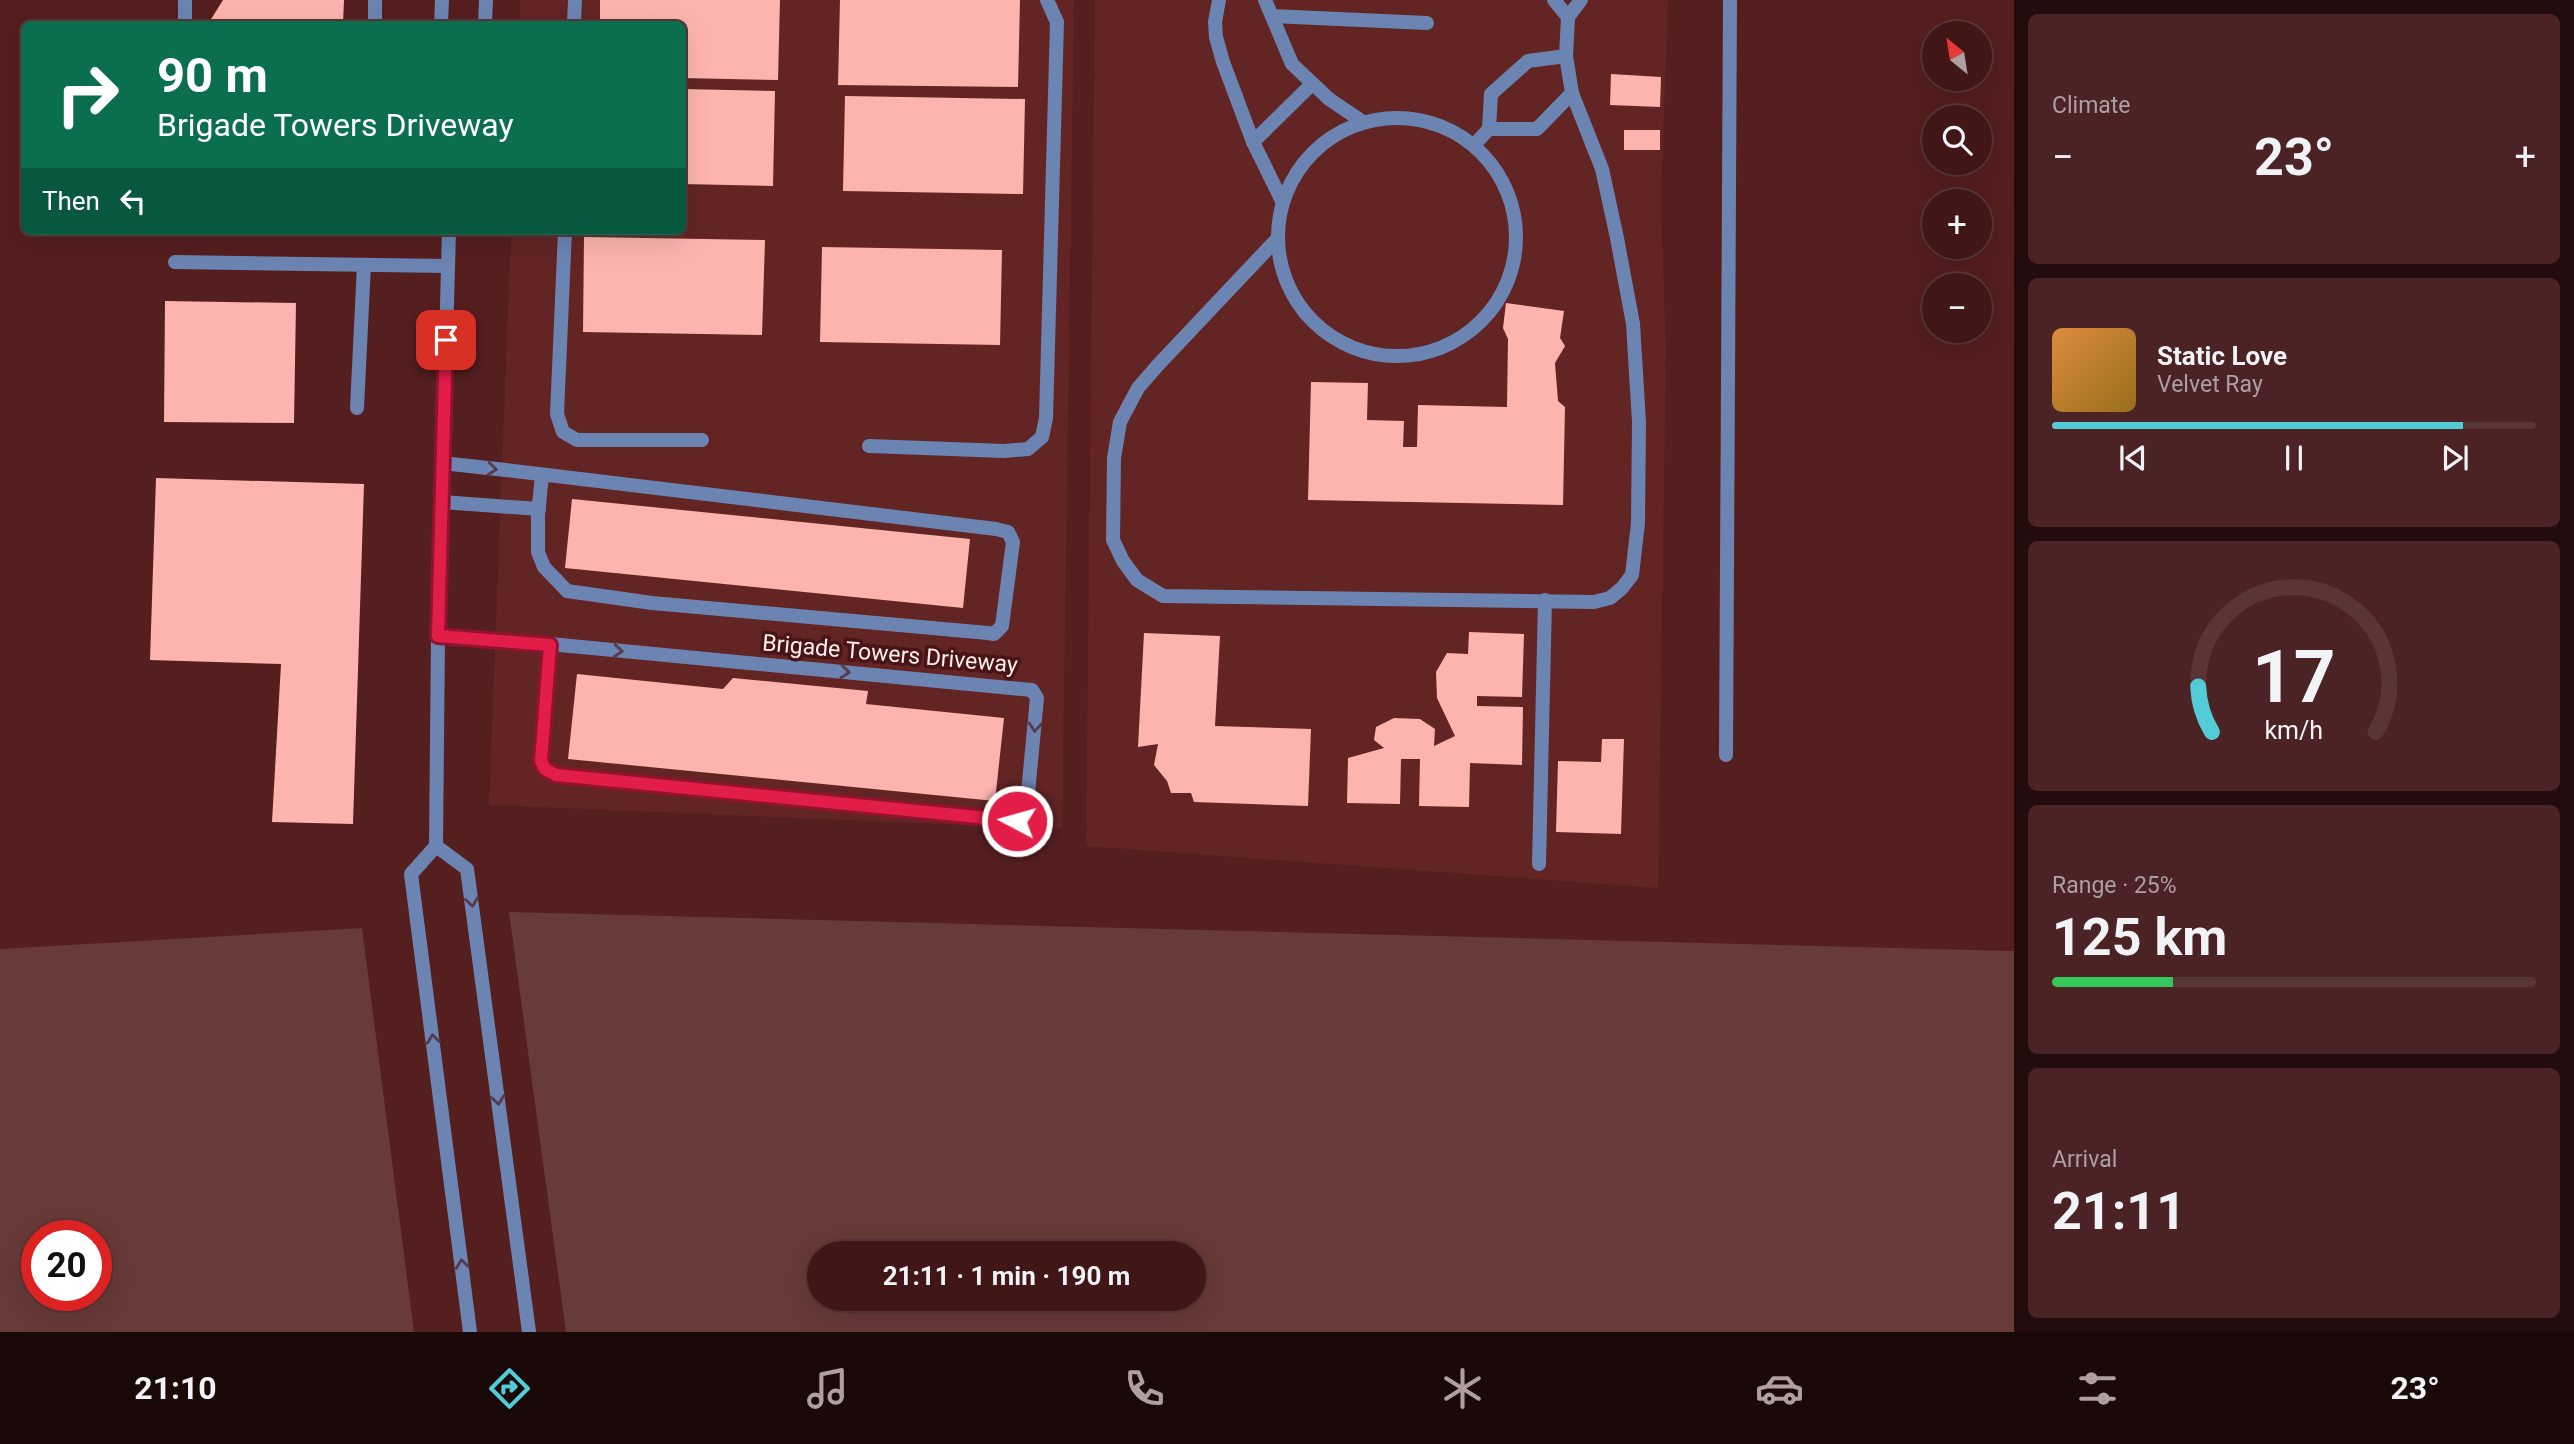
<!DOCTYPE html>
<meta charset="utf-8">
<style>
:root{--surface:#401617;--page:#4b2324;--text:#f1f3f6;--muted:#ae9fa1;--line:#593536;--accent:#52ccd6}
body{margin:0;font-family:Roboto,sans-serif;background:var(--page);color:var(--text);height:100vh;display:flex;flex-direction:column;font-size:26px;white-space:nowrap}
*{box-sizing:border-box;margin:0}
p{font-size:23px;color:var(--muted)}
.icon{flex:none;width:38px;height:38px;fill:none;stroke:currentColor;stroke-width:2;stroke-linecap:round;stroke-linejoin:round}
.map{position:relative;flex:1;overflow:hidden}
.sheet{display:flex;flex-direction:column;gap:14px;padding:14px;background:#230c0d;width:560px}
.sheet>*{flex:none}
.top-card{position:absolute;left:21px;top:21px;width:665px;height:214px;border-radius:10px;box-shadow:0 7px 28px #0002,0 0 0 2px var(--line);background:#0b6e4f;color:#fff;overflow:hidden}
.needle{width:46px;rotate:330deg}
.tools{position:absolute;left:1922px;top:21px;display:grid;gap:14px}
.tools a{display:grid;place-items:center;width:70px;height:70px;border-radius:50%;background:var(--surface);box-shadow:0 7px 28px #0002,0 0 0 2px var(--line);font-size:35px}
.speed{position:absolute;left:21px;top:1220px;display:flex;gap:14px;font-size:35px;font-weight:700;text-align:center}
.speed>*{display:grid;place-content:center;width:91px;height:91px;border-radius:50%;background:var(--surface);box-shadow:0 7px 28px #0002,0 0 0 2px var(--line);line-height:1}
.speed .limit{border:10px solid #d22;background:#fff;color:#111}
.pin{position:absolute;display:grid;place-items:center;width:60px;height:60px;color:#fff;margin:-30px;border-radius:14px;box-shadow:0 4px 10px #0006}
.me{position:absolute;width:77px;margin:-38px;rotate:276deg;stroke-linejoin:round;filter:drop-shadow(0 0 5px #0008)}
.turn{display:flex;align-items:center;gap:24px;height:147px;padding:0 21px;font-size:32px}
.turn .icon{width:91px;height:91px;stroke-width:2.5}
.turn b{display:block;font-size:49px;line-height:60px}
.then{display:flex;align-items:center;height:66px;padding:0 21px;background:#0003;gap:14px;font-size:26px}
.big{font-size:52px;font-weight:700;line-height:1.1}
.sheet .card{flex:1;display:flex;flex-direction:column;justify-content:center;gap:10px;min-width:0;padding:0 24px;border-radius:10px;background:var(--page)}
.sheet .dial{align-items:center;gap:0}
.dial svg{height:182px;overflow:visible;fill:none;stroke:var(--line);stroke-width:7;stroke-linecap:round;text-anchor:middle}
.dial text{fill:var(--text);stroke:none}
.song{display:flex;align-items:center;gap:21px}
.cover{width:84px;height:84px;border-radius:10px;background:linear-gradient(135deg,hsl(30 70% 55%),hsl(40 70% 35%))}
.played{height:7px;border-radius:4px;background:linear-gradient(90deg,var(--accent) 85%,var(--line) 85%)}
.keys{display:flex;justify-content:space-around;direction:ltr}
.heat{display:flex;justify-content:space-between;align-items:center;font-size:38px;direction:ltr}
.charge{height:10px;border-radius:5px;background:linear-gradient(90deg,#34c759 25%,var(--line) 0)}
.trip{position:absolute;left:807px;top:1241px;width:399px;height:70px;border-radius:35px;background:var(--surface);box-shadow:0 7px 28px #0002,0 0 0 2px var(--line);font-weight:700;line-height:70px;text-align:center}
.tab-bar{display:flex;height:112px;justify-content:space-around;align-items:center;background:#1a0909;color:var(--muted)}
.tab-bar .icon{width:49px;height:49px}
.tab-bar .on{color:var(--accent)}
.tab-bar b{font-size:32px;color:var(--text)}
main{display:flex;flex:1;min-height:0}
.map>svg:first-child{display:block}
</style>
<main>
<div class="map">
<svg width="2014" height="1332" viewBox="0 0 2014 1332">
<rect width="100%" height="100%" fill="#551e1f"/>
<g fill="#632424">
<path d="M520,0H1074L1062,829L489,805L511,231H682V24H519Z"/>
<path d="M1095,0H1668L1661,201L1666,352L1658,888L1086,846Z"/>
</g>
<g fill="#683a38" fill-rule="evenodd">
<path d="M509,912L2014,951V1332H566ZM819,1253H1194V1298H819Z"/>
<path d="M362,928L414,1332H0V949ZM37,1236H96V1295H37Z"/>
</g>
<g fill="#fdb4af">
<path d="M223,0H344L343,24H208Z"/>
<path d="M600,0H780L778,80L682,78V24H600Z"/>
<path d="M840,0H1020L1018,87L838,85Z"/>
<path d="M1611,74L1661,77L1660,107L1610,105Z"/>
<path d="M682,89L775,91L773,186L682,184Z"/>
<path d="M845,96L1025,99L1023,194L843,191Z"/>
<rect x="1624" y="130" width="36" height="20"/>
<path d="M584,237L765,240L762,335L583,332Z"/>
<path d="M822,247L1002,250L1000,345L820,342Z"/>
<path d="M165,301L296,303L294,423L164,422Z"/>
<path d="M1506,303L1564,311L1560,338L1565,346L1555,363L1558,401L1565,407L1563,505L1308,500L1311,382L1368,383L1367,420L1404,421L1403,447H1417L1418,405L1507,407L1508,339L1503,328Z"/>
<path d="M156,478L364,484L353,824L272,822L281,664L150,660Z"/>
<path d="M572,499L970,539L963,608L565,568Z"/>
<path d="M1469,632L1524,634L1522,697L1477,696V706L1523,707L1522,765L1470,763L1469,807L1419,806L1420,759H1401L1400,804L1347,803L1348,758L1384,748L1374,740L1376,727L1394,718L1420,719L1435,729L1434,746L1455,736L1437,698L1436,672L1447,653L1468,654Z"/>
<path d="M1144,633L1220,636L1215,726L1311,729L1308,806L1194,802L1191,793H1171L1167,781L1154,765L1158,744L1138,747Z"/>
<path d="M577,674L723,689L733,678L868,691L866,704L1004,718L995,801L568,759Z"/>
<path d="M1602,739H1624L1621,834L1556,832L1558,761L1601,762Z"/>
</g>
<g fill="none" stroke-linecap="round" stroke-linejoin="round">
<g stroke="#6b84b2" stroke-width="14">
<path d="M1219,0L1215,22L1216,37L1223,62L1253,142L1282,201"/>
<path d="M1265,0L1292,64L1329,99L1363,122"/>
<path d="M1554,0L1568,17"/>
<path d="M1272,16L1427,23"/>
<path d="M185,24V0"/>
<path d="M375,24V0"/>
<path d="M574,24L575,0"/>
<path d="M1566,56L1568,17L1581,0"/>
<circle cx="1397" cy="237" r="119"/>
<path d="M1253,142L1312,84"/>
<path d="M1474,145L1489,129L1491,94L1528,61L1566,56L1572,93L1537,129H1489"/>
<path d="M565,231L557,414L563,432L577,440H702"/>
<path d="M1276,240L1158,365L1138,388L1120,422L1114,458L1113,540L1123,561L1137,580L1163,596L1594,602L1610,598L1622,588L1632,575L1638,523L1639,422L1633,324L1617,238L1602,169L1572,93"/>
<path d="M175,262L448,266"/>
<path d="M357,408L364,265"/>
<path d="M869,446L1004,451L1028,449L1042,437L1046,418L1057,22L1047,0"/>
<path d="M442,463L506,470L996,529L1008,532L1013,542L1002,626L994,634L988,633L652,603L567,591L544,567L538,552V515L542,475"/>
<path d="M442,502L539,509"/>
<path d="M438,636L550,644L1032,690L1037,698L1026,814L1017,821L556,775L545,769L541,761L550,644"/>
<path d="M1726,755L1730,0"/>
<path d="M1539,864L1545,600"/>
</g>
<g stroke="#6b84b2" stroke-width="14">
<path d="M441,24L442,0"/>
<path d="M485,24L486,0"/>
<path d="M449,231L438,636L436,846L411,874L470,1332"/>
<path d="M436,846L467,869L529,1332"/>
</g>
</g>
<defs><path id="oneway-chevron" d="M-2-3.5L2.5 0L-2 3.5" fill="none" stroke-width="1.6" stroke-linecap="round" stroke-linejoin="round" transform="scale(1.75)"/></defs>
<g stroke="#553b4c">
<use href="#oneway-chevron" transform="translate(492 469) rotate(6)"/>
<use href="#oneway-chevron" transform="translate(618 651) rotate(5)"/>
<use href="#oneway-chevron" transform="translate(845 672) rotate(5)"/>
<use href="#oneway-chevron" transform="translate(1035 727) rotate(95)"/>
<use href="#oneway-chevron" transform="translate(472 902) rotate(82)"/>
<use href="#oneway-chevron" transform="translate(433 1039) rotate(-97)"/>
<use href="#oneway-chevron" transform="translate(498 1100) rotate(82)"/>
<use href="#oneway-chevron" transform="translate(462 1264) rotate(-97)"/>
</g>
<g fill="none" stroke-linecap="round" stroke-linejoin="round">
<g stroke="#92132f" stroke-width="18">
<path id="route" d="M446,340L438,636L550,645L541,761L545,769L556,775L1017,821"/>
</g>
<use href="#route" stroke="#e11d48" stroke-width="12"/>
</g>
<g text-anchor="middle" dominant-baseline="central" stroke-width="7" stroke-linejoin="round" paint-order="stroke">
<g font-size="23" fill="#feefee" stroke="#491415">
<text transform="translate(890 654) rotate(5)">Brigade Towers Driveway</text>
</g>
</g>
</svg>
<div class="tools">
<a><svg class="needle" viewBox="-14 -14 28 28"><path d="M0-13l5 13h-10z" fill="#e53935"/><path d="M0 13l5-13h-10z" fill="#ae9fa1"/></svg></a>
<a><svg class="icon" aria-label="search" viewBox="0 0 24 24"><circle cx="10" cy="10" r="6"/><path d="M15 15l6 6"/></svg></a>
<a>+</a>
<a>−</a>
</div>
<div class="speed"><div class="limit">20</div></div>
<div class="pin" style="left:446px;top:340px;background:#d93025"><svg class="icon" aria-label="arrive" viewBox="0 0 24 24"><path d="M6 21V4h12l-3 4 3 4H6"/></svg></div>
<svg class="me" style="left:1017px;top:821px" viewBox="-20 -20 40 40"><circle r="17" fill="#e11d48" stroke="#fff" stroke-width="3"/><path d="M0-11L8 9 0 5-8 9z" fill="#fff"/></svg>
<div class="trip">21:11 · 1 min · 190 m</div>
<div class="top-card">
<div class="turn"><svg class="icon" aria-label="right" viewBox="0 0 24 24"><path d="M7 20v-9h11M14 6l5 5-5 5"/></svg><div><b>90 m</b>Brigade Towers Driveway</div></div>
<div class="then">Then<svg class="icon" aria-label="left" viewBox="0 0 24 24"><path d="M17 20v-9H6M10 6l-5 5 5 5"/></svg></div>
</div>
</div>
<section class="sheet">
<div class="card"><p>Climate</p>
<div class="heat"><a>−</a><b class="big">23°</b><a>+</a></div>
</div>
<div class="card">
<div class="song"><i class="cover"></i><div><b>Static Love</b><p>Velvet Ray</p></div></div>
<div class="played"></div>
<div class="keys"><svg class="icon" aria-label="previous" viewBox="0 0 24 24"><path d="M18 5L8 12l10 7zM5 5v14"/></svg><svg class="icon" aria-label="pause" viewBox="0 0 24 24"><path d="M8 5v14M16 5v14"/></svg><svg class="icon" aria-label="next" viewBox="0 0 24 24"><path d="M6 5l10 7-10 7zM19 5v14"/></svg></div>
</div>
<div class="card dial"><svg viewBox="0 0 100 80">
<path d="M14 69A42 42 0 1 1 86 69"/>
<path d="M14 69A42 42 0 0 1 8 49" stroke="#52ccd6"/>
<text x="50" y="56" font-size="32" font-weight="700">17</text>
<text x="50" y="72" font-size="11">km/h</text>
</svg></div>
<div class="card"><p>Range · 25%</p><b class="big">125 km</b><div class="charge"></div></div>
<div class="card"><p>Arrival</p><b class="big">21:11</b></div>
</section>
</main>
<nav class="tab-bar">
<b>21:10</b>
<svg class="icon on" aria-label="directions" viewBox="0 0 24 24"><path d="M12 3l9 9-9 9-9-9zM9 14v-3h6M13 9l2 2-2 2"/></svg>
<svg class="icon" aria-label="music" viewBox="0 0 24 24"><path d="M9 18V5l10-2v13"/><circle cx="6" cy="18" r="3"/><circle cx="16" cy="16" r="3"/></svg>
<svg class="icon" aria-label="phone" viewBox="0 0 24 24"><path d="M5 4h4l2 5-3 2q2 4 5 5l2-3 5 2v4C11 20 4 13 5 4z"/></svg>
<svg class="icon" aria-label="climate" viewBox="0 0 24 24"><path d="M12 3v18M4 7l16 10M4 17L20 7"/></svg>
<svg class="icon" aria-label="car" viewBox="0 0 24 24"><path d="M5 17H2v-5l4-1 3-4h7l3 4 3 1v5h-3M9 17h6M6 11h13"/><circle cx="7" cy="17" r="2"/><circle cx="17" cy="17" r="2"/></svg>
<svg class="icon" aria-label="filters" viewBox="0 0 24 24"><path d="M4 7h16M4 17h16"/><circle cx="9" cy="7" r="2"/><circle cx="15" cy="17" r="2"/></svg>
<b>23°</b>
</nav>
